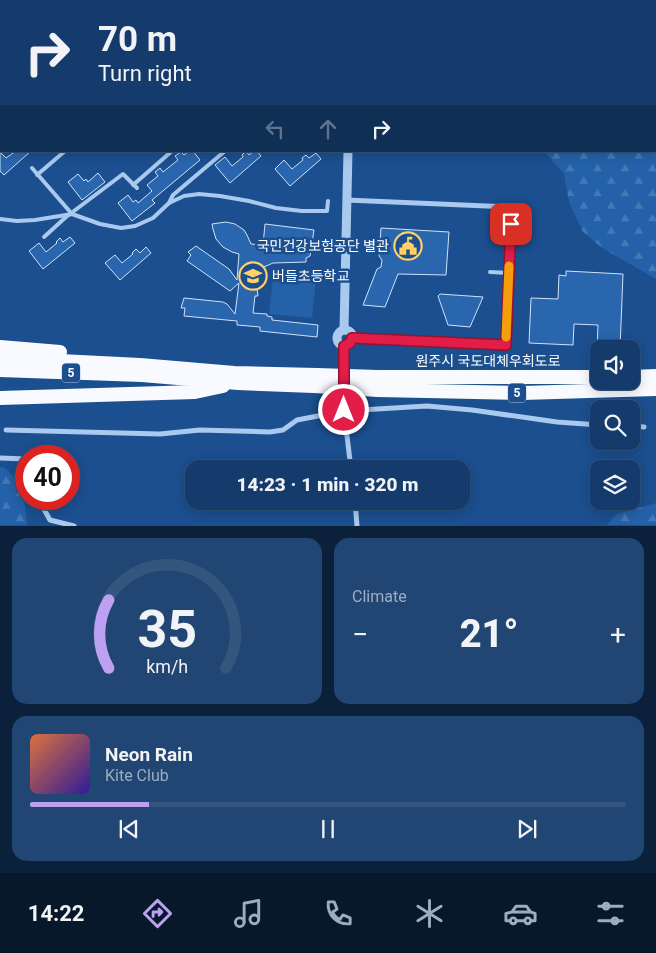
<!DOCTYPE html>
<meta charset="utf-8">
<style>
:root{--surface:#143b6b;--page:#214673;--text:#f1f3f6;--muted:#9dadc1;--line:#33557e;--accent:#bca0f2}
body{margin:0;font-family:Roboto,"Noto Sans KR",sans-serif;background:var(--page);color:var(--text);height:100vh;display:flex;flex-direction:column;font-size:19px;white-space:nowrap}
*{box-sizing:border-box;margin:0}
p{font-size:16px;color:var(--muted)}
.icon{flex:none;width:28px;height:28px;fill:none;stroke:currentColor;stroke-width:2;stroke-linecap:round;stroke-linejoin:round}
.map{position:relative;height:526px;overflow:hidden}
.panel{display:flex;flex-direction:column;gap:12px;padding:12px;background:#0b203b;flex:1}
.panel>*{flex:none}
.hud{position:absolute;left:0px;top:0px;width:656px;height:152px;box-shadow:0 2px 12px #0003,0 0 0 1px var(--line);background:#143b6b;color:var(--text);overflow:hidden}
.fabs{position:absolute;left:590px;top:340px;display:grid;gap:10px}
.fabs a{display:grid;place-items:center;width:50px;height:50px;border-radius:10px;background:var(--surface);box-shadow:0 2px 12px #0003,0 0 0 1px var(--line);font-size:25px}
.speed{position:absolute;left:15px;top:445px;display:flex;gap:10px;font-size:25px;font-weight:700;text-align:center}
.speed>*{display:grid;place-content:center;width:65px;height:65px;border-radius:50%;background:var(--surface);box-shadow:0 2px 12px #0003,0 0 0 1px var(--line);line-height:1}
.speed .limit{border:8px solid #d22;background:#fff;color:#111}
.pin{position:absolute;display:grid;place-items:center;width:42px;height:42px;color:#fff;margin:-21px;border-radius:10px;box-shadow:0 2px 8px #0006}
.me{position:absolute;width:55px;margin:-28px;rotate:0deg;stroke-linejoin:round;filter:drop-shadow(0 0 4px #0008)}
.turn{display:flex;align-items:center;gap:18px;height:105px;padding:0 15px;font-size:22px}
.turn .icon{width:65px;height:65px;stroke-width:2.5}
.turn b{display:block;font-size:35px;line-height:42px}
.lanes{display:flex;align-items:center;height:48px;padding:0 15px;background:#0003;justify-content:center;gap:25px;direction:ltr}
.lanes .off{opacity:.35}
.big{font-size:38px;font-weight:800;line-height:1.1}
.panel .widget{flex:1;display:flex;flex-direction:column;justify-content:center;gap:8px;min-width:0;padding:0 18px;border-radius:15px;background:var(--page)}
.panel .dial{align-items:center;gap:0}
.dial svg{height:130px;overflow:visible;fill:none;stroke:var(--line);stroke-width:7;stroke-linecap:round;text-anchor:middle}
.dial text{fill:var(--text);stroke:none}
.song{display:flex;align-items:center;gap:15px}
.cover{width:60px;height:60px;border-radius:8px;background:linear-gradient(135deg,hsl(20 70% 55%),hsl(250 70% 35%))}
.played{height:5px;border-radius:2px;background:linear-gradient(90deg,var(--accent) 20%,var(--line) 20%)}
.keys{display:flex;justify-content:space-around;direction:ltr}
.heat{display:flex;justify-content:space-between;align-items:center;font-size:28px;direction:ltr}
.panel .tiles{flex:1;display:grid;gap:12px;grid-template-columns:1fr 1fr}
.widget:last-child{grid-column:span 2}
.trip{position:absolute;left:185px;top:460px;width:285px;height:50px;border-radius:15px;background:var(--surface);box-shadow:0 2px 12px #0003,0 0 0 1px var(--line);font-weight:800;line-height:50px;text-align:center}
.tab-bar{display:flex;height:80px;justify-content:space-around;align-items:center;background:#08182b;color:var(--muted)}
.tab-bar .icon{width:35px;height:35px}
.tab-bar .on{color:var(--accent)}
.tab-bar b{font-size:22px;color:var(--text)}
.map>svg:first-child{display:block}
</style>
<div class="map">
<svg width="656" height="526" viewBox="0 0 656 526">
<defs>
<pattern id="forest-firs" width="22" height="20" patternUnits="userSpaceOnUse" patternTransform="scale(1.25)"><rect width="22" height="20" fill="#2461a8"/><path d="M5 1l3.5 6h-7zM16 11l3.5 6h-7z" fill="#4579b5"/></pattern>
</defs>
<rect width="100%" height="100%" fill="#1b4f8f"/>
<path fill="#2461a8" d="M273,277L316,281L312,318L269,314Z"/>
<g fill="url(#forest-firs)">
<path d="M656,38V279L602,248L583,232L569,202L564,174L544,151H655V39Z"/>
<path d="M0,467C5,467 6,469 10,473C24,487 25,505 27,525H0Z"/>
<path d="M656,503V525H607L617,514Z"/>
</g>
<g fill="#2a66ad" stroke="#cfe3fa">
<path d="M16,151H31L4,175L0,171V152L6,158Z"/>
<path d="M189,151H193L200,160L152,200L155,203L132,221L118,203L128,195L133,202L136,200L138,203L152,191L147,185L158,176L155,172L160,168L163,172L178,160L175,156L181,152L184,155Z"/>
<path d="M246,151L249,155L254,151H257L261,156L230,183L215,165L225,157L232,166L243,157L242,155Z"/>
<path d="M316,153L321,159L290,186L275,169L284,160L292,169L303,160L302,158L306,155L309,158Z"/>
<path d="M98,173L105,182L82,200L68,182L78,174L84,181L86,179L88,182Z"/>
<path d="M226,222L235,224L244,230L247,235L251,244L263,245L265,224L314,230L310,256L306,258V262L273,263L264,267L261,270L258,275L257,289L258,296H255L253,313L267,314V316L272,317V320L318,325L317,337L260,331V327L237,325V321L184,316L185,308H181L184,298L223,302L227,304L235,314L239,283L230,291L187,261L191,255L188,252L196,246L229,269L237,280L239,254L232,252L223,247L216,239L213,229L212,224Z"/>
<path d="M381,228L449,232L446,275L398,274L385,307L363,305L377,269L381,267L382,260L379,256Z"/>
<path d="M70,237L75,243L43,269L29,251L39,243L46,252L57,243L56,242L60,238L63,242Z"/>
<path d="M146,247L151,253L120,280L105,263L115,255L122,263L133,254L132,253L136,249L140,253Z"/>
<path d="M566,271L623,274L620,349L597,348L598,325L574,324L573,345L529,343L531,298L558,299L559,275L566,276Z"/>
<path d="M440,294L483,297L470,327L448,325L438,296Z"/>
</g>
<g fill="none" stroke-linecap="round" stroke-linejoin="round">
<g stroke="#a9c9ee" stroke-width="4">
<path d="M0,39L1,40"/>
<path d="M0,73L1,72"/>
<path d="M655,90L656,91"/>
<path d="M655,115L656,114"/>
<path d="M32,168L72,214"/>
<path d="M37,175L65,151"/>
<path d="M133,185L172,151"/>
<path d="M169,203L173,195L225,151"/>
<path d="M0,219L17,221L35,220L72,214L100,224L121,228L135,226L153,218L169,203L184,196L199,194L220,196L249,201L276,208L302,211H327L328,201"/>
<path d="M44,237L66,217L123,174L137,188"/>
<path d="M490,272L509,273"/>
</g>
<path stroke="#a9c9ee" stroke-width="4.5" d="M0,113L1,112"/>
<g stroke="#a9c9ee" stroke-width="5">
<path d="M346,200L511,207L506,345L352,338"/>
<path d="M344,411L351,469"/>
<path d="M631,426L644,427"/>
<path d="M6,430L160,434L200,430L270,432L283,430L297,420L344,411L427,406L472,410L557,422L599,425"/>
<path d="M0,458L26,459"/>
<path d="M39,499L40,502L50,520L74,526"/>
<path d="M355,501L357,526"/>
</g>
<g stroke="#a9c9ee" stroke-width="9">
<path d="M31,0L34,1"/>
<path d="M65,0L67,1"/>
<path d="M57,1L58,0"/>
<path d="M360,1V0"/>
<path d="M655,8H656"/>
<path d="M655,26L656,25"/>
<path d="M344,330L348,151"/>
<circle cx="345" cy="338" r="8"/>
<path d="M344,411V346"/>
</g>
<g stroke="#f8faff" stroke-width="14">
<path d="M0,347L60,352"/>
<path d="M0,358L140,365L234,373L317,375"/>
<path d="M0,370L142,375L238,383L314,386"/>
<path d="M378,377H599"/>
<path d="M631,377L656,376"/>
<path d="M378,390L522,393L656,389"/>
<path d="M0,398L195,392L223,386"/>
</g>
<g stroke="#f8faff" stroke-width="14">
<path d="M317,375L378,377"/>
<path d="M314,386L378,390"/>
</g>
</g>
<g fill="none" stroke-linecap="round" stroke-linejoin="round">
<g stroke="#92132f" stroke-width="12">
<path id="route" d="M344,410V346L350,343L352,338L506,345L511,224"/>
</g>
<use href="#route" stroke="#e11d48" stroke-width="9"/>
<path stroke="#f59e0b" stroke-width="9" d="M506,337L509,266"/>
</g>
<defs>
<g id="civic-ring" transform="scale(1.4375)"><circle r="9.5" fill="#1b4f8f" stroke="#ffd166" stroke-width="1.5"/><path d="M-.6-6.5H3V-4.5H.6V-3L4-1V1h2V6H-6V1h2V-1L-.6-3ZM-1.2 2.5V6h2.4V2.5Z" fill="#ffd166"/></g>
<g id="school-ring" transform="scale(1.4375)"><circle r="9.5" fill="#1b4f8f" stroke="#ffd166" stroke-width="1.5"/><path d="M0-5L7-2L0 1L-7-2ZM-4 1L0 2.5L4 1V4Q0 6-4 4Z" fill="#ffd166"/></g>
</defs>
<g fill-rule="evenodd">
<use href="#civic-ring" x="408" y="246"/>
<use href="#school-ring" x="253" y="276"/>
</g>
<g text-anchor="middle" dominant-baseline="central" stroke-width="5" stroke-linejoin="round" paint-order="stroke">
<g fill="#1b4f8f" stroke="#bbcadd" stroke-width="1">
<rect x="62" y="363.5" width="18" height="19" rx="4"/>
<rect x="508" y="383.5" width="18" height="19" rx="4"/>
</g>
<g font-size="12" font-weight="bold" fill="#fff">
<text x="71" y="373">5</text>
<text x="517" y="393">5</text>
</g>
<g font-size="14" fill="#fff" stroke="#1b4f8f" text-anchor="end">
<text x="389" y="246">국민건강보험공단 별관</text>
<text x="272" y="276" text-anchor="start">버들초등학교</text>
</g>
<g font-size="14" fill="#fff" stroke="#1b4f8f">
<text x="488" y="361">원주시 국도대체우회도로</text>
</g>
</g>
</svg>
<div class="fabs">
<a><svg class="icon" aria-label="sound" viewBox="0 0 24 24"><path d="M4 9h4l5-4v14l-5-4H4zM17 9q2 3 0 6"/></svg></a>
<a><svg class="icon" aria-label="search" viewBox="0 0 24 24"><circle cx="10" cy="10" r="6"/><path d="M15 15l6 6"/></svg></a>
<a><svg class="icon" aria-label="layers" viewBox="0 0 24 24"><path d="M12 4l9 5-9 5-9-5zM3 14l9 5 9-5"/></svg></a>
</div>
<div class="speed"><div class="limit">40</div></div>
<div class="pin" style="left:511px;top:224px;background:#d93025"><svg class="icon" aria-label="arrive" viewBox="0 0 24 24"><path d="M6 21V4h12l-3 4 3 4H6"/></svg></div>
<svg class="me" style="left:344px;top:410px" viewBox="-20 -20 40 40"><circle r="17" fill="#e11d48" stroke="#fff" stroke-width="3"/><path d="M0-11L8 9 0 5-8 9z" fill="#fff"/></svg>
<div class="trip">14:23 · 1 min · 320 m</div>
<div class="hud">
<div class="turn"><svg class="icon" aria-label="right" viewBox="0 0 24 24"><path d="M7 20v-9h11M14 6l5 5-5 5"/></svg><div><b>70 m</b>Turn right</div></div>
<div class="lanes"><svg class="icon off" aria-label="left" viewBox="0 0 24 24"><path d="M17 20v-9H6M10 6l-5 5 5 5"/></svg><svg class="icon off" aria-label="ahead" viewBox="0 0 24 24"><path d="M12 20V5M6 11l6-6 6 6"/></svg><svg class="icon" aria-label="right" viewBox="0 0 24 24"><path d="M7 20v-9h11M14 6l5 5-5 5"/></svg></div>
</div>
</div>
<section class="panel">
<div class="tiles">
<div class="widget dial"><svg viewBox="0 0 100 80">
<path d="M14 69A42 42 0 1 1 86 69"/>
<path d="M14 69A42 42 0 0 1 14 27" stroke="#bca0f2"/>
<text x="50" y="56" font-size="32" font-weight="700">35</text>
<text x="50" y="72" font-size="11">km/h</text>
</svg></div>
<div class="widget"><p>Climate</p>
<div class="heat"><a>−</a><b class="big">21°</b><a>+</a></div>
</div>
<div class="widget">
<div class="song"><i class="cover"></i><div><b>Neon Rain</b><p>Kite Club</p></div></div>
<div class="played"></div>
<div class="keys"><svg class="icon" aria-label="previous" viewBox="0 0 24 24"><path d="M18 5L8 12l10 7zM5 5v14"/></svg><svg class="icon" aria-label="pause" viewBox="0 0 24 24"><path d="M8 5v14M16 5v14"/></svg><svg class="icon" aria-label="next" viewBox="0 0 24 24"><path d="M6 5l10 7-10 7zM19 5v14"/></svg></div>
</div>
</div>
</section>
<nav class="tab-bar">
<b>14:22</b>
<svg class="icon on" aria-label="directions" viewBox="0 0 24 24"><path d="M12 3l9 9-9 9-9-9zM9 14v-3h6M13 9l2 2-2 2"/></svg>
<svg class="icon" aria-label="music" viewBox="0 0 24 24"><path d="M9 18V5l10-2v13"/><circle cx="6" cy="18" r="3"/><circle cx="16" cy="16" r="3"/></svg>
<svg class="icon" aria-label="phone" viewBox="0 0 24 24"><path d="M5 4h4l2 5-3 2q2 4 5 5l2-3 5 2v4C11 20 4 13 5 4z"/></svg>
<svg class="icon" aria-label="climate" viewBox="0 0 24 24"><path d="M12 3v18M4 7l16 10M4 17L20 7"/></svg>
<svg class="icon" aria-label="car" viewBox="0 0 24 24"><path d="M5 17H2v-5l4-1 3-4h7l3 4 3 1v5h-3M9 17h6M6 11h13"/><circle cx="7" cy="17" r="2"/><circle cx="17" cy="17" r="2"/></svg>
<svg class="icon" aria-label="filters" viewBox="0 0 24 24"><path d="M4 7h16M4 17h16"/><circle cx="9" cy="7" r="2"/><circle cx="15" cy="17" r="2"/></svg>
</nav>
